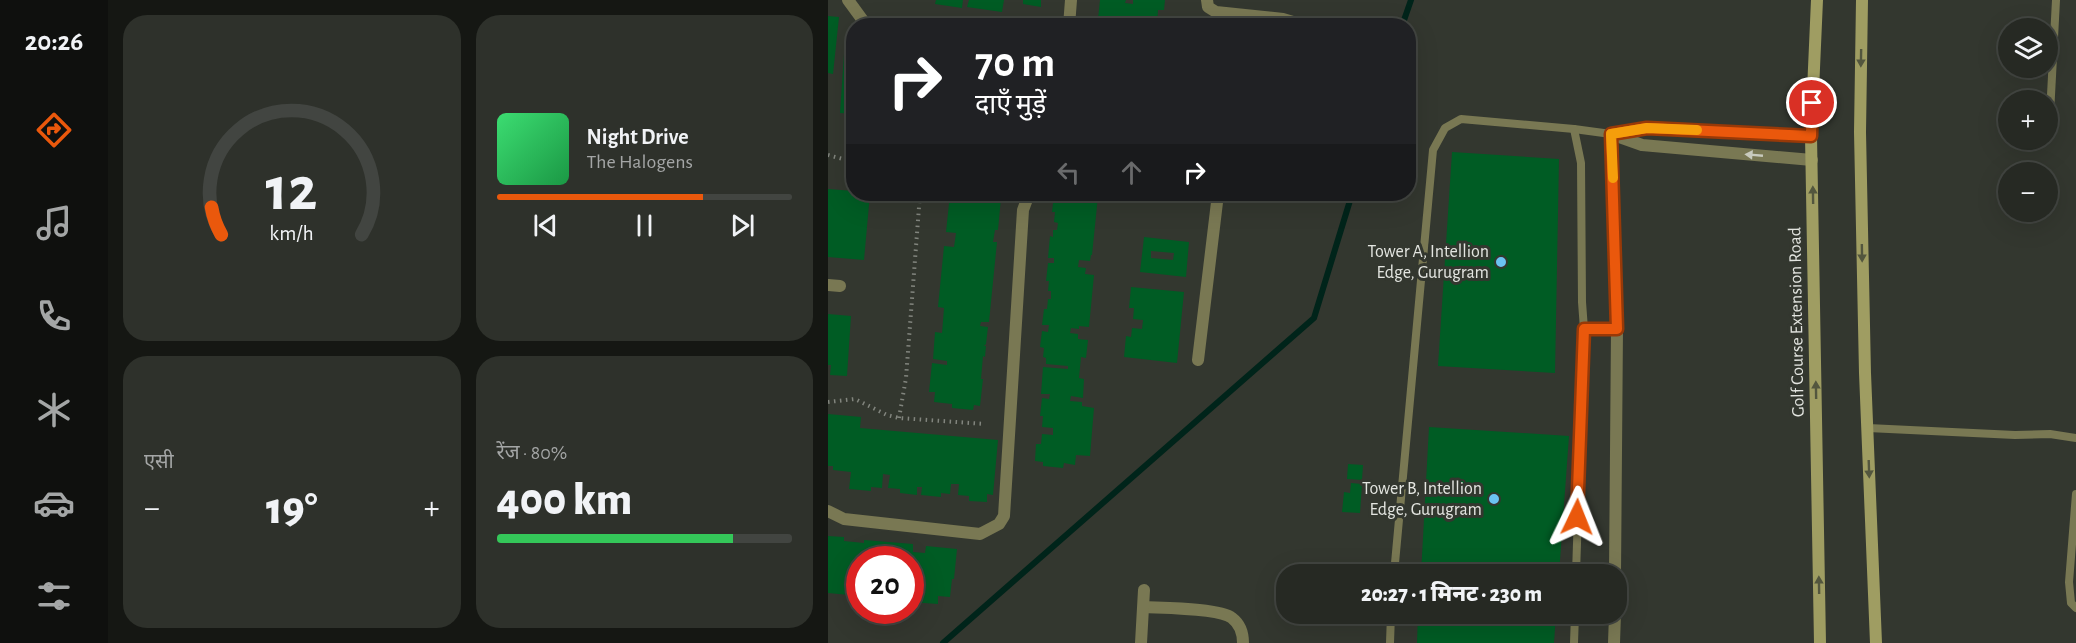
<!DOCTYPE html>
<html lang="hi">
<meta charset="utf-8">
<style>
:root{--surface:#262923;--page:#2e312b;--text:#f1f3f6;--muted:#a4a6a6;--line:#424541;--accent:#ea580c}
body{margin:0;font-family:"Alegreya Sans","Noto Sans Devanagari",sans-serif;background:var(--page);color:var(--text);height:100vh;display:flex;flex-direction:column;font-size:22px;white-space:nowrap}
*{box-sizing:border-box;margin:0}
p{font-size:20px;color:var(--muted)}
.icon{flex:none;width:33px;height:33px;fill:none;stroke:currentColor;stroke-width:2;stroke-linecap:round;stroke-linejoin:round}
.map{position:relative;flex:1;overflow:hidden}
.panel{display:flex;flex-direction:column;gap:15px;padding:15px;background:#151713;width:720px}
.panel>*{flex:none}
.guide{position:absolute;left:18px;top:18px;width:570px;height:183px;border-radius:24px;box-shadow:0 6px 24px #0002,0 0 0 2px var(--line);background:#202124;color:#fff;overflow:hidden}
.fabs{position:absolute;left:1170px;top:18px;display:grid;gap:12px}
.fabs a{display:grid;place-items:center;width:60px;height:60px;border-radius:50%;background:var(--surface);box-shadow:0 6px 24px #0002,0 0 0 2px var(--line);font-size:30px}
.speed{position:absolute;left:18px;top:546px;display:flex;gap:12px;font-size:30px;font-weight:700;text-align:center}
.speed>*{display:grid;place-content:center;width:78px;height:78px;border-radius:50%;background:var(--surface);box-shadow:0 6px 24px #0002,0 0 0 2px var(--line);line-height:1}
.speed .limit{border:9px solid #d22;background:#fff;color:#111}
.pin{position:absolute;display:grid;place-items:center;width:51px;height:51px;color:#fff;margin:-26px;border:3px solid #fff;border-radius:50%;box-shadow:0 2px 6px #0007}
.me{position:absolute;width:66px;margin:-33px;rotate:2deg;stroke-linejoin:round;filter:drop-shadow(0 0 4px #0008)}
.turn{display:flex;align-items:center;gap:21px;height:126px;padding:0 30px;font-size:27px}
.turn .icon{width:78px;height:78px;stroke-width:2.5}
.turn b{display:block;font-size:42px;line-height:51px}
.lanes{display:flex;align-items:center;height:57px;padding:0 30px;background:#0003;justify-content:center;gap:30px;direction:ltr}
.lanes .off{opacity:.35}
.big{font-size:45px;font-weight:800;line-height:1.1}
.panel .tile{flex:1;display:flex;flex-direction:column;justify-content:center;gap:9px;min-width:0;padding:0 21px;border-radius:24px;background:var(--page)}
.panel .dial{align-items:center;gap:0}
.dial svg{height:156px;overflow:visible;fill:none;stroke:var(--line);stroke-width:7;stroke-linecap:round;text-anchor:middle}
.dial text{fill:var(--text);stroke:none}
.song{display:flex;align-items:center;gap:18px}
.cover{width:72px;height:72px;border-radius:9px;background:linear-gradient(135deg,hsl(140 70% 55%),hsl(140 70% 35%))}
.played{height:6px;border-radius:3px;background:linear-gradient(90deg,var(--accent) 70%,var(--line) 70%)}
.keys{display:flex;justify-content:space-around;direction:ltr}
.heat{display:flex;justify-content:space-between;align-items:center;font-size:33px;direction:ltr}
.charge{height:9px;border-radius:4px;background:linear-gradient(90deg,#34c759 80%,var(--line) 0)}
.panel .tiles{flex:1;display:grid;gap:15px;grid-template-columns:repeat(2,1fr)}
.trip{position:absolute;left:448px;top:564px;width:351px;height:60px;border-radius:24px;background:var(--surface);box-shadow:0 6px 24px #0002,0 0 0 2px var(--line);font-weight:800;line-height:60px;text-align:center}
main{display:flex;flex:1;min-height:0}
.tab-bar{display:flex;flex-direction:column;width:108px;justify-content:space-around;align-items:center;background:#0f100e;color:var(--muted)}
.tab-bar .icon{width:42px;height:42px}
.tab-bar .on{color:var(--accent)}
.tab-bar b{font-size:27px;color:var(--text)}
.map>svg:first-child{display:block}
</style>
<main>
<nav class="tab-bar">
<b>20:26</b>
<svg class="icon on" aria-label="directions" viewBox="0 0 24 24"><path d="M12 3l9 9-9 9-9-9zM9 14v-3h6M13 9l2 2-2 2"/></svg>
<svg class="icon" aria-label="music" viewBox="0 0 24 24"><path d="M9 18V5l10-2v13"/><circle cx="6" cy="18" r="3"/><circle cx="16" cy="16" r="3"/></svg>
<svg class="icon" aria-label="phone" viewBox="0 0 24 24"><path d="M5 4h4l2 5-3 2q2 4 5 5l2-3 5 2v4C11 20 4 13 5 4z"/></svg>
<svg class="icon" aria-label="climate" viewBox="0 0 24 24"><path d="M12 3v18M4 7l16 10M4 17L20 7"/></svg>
<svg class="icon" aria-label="car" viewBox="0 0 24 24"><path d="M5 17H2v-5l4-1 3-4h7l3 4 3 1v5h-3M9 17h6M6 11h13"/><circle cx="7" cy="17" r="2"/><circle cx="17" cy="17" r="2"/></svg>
<svg class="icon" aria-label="filters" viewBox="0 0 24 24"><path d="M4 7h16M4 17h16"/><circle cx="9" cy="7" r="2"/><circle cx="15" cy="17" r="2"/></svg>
</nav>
<section class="panel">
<div class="tiles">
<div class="tile dial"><svg viewBox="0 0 100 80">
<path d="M14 69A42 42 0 1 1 86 69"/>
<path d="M14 69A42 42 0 0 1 9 55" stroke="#ea580c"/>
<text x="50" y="56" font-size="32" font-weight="700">12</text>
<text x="50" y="72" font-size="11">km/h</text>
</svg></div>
<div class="tile">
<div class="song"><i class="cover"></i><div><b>Night Drive</b><p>The Halogens</p></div></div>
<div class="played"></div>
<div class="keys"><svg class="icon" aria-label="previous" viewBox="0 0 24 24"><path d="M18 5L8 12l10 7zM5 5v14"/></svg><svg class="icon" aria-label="pause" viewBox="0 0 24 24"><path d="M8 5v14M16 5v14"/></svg><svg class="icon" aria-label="next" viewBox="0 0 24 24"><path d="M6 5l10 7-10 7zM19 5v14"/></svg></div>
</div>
<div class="tile"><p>एसी</p>
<div class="heat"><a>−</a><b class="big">19°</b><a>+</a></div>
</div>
<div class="tile"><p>रेंज · 80%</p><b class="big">400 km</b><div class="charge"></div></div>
</div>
</section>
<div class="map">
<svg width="1248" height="643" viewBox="0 0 1248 643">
<rect width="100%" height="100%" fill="#33372f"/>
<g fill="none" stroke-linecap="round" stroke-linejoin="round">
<g stroke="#00241a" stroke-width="6">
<path d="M574,26L583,0"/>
<path d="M115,643L486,318L524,194"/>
</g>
</g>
<g fill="#005c24" fill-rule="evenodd">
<path d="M108,0H135L134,8L107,4Z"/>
<path d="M141,0H176L174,12L139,7Z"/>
<path d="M195,0H213V7L195,4Z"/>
<path d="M272,0H298L297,3L305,4V0H337L336,10H330L329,26H261L262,19H270Z"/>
<path d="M0,16L11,17L5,74L0,73Z"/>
<path d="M415,21L446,23L445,26H415Z"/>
<path d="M16,54L26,55V114L12,113Z"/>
<path d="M624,152L731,159L727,373L610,366Z"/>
<path d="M0,189L26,191V194H42L36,260L0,257Z"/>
<path d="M122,194L173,198L170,230H167L165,242H169L161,322H153L152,326L160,327L158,344L156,346H158L157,357L155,356L153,379H155L152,406L146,405L145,410L124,408V404L106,402L107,392H101L104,363L119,365V361L105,359L107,332L114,333L116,308L110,307L116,246L126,247L128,233L118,232Z"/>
<path d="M226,194L270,196L264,255H263L262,261L251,260L250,267L258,268L257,274L266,275L261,327L251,326V329L243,328L242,333L250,334V339L260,340L258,358L253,357L251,378L256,379L255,398L243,396L242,401L254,402V406L266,408L262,456L248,455L247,465L236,463L235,468L215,466V462L207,461L208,444H213L214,434L225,435V428L214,427L215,416H212L214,398L221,399L222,394H213L215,367L240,369V366L218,364V358L215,357L216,348L212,347L214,331L220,332L221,325H214L216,309H219L220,299H223V291H220L221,281H218L220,263H226V258H220L222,236L225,237V230H229L230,223L226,222L227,212H224Z"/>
<path d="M316,237L361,242L358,277L312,272ZM323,251L346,253L345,260L323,258Z"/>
<path d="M303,287L356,292L349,363L296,357L298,336L303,337L304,328L314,329L315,320L305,319L306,308H301Z"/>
<path d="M0,314L23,316L19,376L2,375L3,365H0Z"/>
<path d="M0,414L33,417L32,428L170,440L165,495L159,494V502L141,501V496L130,495L131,484H123L122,494L113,493V497L93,495L94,487H89V495L72,493V489L60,488L62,475L55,474L54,488L43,487V491L21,489L23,472L5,470V466H0Z"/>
<path d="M601,427L741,436L731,574H593Z"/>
<path d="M520,464L535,465L534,480L519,479Z"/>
<path d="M523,483L534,484L532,513L514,512L516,492L522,493Z"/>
<path d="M0,536L16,537V541L36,543V540L85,544V552L97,553L98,546L129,549L126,579H124L122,597L110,596V604L82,602V560H32V596L0,593Z"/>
<path d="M590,614H728L726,643H589Z"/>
</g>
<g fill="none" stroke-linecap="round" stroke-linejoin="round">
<g stroke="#82857e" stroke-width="4" stroke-dasharray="1.5 4.5" stroke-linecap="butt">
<path d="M0,155L26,162"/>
<path d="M0,402L27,399L59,415L71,418L157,424"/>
<path d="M71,418L78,378L92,194"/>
</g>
<g stroke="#797853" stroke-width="8">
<path d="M1222,114L1228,0"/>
<path d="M746,129L783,134"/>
<path d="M756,329H789"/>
<path d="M1040,428L1187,435L1222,434L1248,438"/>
<path d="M1248,494L1241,582L1243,603L1248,608"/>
<path d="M566,574L605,150L617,128L633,119L746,129L753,163L754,302L756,329L748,574"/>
<path d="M562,643L563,614"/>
<path d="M746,643L747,614"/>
</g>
<g stroke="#797853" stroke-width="12">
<path d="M20,0L39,26"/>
<path d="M379,0L380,7L388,12L455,19L465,22L467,26"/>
<path d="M241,26L243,0"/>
<path d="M783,134L789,329L787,574"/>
<path d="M783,134L814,145L984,160"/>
<path d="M784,134L819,128L983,136"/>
<path d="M0,285L12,286"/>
<path d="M370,360L390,194"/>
<path d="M0,511L16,519L152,534L171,524L176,516L195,210L201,194"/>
<path d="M316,607C334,608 392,608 404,618C412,624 415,634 415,643"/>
<path d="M313,643L316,590"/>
<path d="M786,643L787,614"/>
</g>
<g stroke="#9f9d62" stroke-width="12">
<path d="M989,0L983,136L992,643"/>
<path d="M1034,0L1032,132L1037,373L1048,643"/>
</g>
</g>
<defs><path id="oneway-solid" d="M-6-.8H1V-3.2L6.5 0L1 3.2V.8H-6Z" transform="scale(1.5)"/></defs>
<g fill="#53563e">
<use href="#oneway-solid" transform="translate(1033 58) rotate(91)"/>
<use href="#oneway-solid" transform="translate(985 195) rotate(-91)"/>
<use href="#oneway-solid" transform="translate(1034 253) rotate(89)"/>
<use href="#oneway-solid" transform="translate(988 390) rotate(-91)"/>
<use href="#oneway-solid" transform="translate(1041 469) rotate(88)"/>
<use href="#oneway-solid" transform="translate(991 585) rotate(-91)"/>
</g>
<use fill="#c8cabd" href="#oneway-solid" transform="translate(926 155) rotate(-175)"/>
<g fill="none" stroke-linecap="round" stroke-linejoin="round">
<g stroke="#983908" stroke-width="15">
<path id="route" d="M749,517L756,329H789L783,134L819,128L983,136L984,103"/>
</g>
<use href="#route" stroke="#ea580c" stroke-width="10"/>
<path stroke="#f59e0b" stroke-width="10" d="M785,178L783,134L819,128L869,130"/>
</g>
<g fill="#6bc3f2" stroke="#33372f" stroke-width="2">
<circle cx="673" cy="262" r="6"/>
<circle cx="666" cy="499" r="6"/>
</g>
<g text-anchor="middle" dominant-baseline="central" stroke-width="6" stroke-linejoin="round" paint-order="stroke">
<g font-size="18" fill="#e3e5e0" stroke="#33372f" text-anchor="end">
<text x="661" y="252">Tower A, Intellion<tspan x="661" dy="21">Edge, Gurugram</tspan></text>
<text x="654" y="489">Tower B, Intellion<tspan x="654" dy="21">Edge, Gurugram</tspan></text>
</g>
<g font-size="18" fill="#e3e5e0" stroke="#33372f">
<text transform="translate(969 322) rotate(-91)">Golf Course Extension Road</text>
</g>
</g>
</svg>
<div class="fabs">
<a><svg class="icon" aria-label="layers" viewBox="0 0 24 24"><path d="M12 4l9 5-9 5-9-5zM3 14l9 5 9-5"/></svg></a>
<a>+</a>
<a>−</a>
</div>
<div class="speed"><div class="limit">20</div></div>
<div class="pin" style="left:984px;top:103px;background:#d93025"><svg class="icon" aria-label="arrive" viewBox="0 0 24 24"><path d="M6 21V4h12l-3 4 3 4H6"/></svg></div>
<svg class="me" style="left:749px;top:517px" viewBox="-20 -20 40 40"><path d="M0-17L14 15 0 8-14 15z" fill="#ea580c" stroke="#fff" stroke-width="4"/></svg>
<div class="trip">20:27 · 1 मिनट · 230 m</div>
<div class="guide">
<div class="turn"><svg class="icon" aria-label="right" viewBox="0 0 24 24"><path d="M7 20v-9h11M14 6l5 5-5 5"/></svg><div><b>70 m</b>दाएँ मुड़ें</div></div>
<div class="lanes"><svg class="icon off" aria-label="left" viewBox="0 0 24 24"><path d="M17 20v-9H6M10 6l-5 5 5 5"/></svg><svg class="icon off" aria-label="ahead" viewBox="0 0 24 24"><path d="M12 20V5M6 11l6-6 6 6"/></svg><svg class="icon" aria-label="right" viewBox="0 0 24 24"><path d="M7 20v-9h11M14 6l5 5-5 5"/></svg></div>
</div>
</div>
</main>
